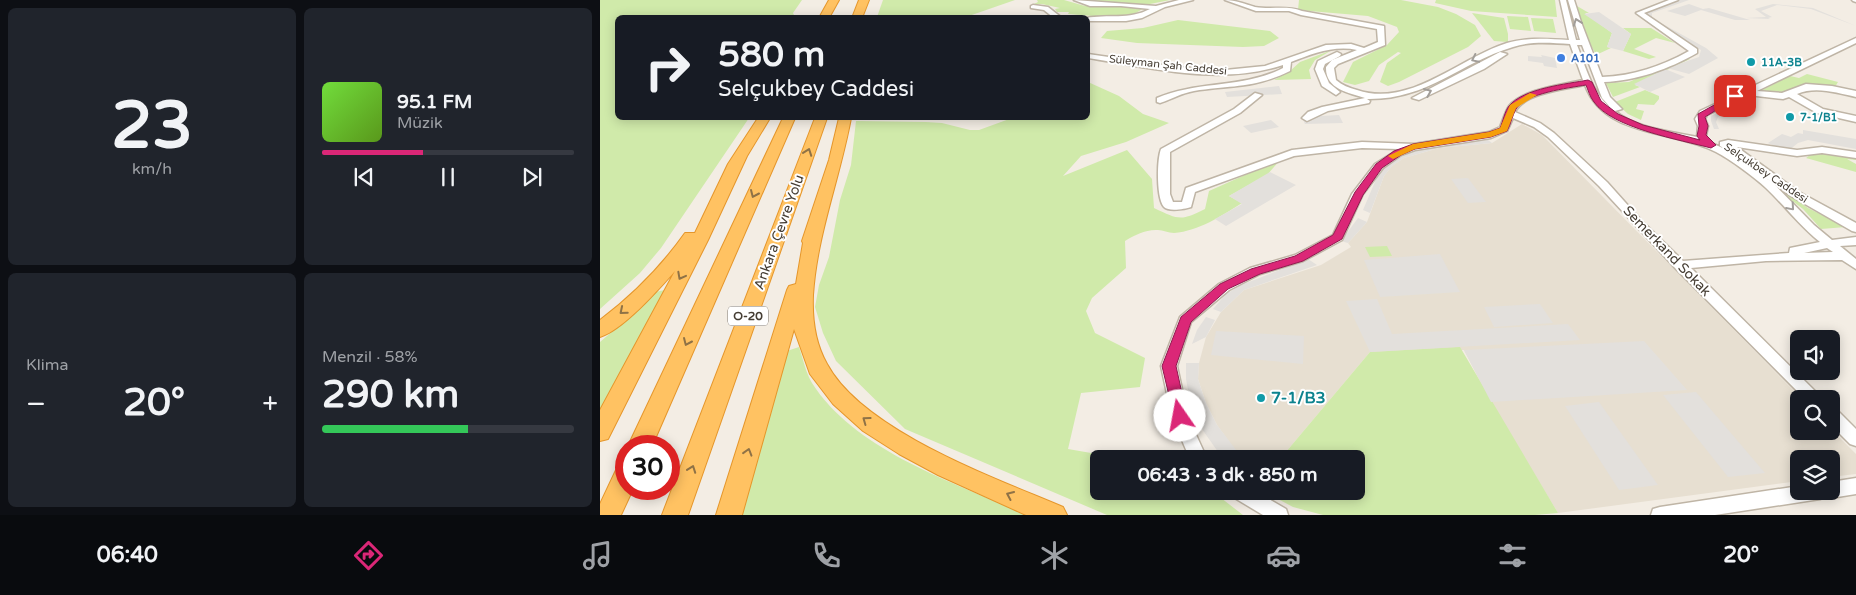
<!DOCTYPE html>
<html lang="tr">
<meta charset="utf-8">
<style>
:root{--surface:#171b24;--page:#20242c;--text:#f1f3f6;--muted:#9ea1a6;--line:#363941;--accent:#db2777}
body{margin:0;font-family:"Varela Round",sans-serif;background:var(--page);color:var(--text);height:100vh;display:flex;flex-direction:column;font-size:19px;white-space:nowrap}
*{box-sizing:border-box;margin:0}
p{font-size:16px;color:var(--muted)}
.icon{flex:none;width:28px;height:28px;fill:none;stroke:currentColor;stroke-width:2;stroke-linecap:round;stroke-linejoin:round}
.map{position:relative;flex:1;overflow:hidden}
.panel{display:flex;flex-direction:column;gap:8px;padding:8px;background:#0d0f14;width:600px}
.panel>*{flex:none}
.guide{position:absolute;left:15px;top:15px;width:475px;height:105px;border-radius:8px;box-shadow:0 2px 12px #0003;background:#171b24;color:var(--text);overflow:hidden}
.tools{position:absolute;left:1190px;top:330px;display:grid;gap:10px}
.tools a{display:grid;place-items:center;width:50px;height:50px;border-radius:8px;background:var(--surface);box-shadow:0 2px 12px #0003;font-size:25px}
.speed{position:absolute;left:15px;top:435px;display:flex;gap:10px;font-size:25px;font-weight:700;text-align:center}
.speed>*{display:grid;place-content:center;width:65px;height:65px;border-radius:50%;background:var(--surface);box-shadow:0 2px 12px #0003;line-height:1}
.speed .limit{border:8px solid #d22;background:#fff;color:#111}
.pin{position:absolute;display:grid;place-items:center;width:42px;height:42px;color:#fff;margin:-21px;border-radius:10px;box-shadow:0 2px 8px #0006}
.me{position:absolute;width:55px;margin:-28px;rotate:348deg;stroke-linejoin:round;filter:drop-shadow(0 0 4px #0008)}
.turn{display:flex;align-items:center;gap:18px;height:105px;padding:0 20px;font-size:22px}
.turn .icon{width:65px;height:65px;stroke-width:2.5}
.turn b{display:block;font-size:35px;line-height:42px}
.big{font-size:38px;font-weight:800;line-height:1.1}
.panel .widget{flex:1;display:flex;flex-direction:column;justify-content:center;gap:8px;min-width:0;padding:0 18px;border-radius:8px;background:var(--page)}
.panel .dial{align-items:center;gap:0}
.dial b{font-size:65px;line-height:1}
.song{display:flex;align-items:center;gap:15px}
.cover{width:60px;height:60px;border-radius:8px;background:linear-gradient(135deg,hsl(100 70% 55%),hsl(90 70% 35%))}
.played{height:5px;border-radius:2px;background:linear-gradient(90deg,var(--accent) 40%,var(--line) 40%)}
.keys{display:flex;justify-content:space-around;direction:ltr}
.heat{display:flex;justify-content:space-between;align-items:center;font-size:28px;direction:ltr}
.charge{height:8px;border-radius:4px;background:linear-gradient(90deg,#34c759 58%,var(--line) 0)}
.panel .tiles{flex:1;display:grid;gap:8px;grid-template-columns:repeat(2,1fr)}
.trip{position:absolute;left:490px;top:450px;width:275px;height:50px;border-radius:8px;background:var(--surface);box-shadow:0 2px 12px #0003;font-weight:800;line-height:50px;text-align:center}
.tab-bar{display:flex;height:80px;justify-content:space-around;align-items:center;background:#090b0e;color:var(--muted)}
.tab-bar .icon{width:35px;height:35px}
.tab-bar .active{color:var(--accent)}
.tab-bar b{font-size:22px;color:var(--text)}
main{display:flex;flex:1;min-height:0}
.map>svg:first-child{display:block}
</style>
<main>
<section class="panel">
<div class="tiles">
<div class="widget dial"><b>23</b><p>km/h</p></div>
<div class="widget">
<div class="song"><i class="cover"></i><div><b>95.1 FM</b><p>Müzik</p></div></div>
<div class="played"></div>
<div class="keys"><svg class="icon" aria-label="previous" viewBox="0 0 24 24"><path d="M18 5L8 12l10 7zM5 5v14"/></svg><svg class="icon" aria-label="pause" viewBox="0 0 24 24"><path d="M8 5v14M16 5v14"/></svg><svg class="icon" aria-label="next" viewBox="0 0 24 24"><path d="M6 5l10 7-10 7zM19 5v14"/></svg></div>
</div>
<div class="widget"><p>Klima</p>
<div class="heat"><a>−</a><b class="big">20°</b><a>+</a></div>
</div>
<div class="widget"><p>Menzil · 58%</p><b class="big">290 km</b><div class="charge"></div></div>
</div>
</section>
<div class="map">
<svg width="1256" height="515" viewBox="0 0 1256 515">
<rect width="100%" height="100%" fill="#f3ede4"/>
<path fill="#e7dfd1" d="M922,124L942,135L1202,399H1199V431H1231V429L1256,454V474L1231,477V459H1199V481L958,513L891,402L864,350L770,352L680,459H643L638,454L617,425L606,403L598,379L599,363L606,337L621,312L644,290L721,265L751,247L748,243L767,222L784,176L792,166L804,158L839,148L892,143Z"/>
<g fill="#d0eaaa">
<path d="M0,0H202L193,13L195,17L18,18V118H149L61,248L40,273L0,309Z"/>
<path d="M283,0H415L366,17H277Z"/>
<path d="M437,0H464L485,6H522L542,9C528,22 487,15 468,14L469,12H457L455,9L460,8L442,4L432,5L438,2Z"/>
<path d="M484,0H570L545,5Z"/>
<path d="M699,0H801L838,7L856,14L875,25L881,36L868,47L799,82L788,86L780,82L787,63L801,53L798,52L779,65L769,81L755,85L743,82L753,62L787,45L799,32L797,27L768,16L698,10Z"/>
<path d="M836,0H955L957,17L871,11L835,3Z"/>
<path d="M977,6L989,13H985L1012,33L1007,47L1011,48L996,55L983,30Z"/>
<path d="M872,13L904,18L908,34V42L894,41Z"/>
<path d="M907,16L928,17L931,31L910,29Z"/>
<path d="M931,18L953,19L956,33L934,31Z"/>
<path d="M578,20L670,31L679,38L664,46L643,47L537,43L501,38L507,31L543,28Z"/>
<path d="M1023,28H1051L1075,43L1056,38L1034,49L1056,57L1049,59L1023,51L1031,34Z"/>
<path d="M732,50L715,60L709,70L711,79L674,80L690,71L700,62Z"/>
<path d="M1084,57L1090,59L1035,85L1040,87L1013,97L1006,83L1029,82Z"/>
<path d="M1207,74L1238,82L1235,87L1180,94L1158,92L1190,76L1199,78Z"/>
<path d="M488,82L519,96L543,114L569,123L526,142L481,156L463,176L527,150L552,179L554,208C579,220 581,221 605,209L609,191L681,159L667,175L629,196L642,203C621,216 599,231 574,233C568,233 563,230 558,230C547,229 534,235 525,241L526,268L492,298L486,311L495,333L545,358L540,387L481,393L468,449L520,458L578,453L583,459H499V491H612L643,515H507L305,429L236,361L223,333L215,307L219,285L229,257L240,200L251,165L256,121L326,122L342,123L370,130H379L412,118H488Z"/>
<path d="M1045,90L1059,96V99L1054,105L1038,104L1036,109L1044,111L1041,120L1028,114L1015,102Z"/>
<path d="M1224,152L1256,158V160L1247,159L1256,164V172L1206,158L1213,153Z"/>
<path d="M1140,161H1142L1208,208L1246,227L1221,229L1203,209Z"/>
<path d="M787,246L792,256L770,257L765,247Z"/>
<path d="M65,290L0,410V342L49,300L55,292Z"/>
<path d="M199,347C203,359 206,373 212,383C256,452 355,482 426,515H142L187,351Z"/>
<path d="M860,347L958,513L935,515H723L693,507L663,491H756V459H680L770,352Z"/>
</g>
<g fill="#e3e0dc">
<path d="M1079,0H1089L1052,13V18L1106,48L1118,58L1089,74L1067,68L1099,57L1101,50L1045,17L1044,12Z"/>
<path d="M1089,4L1103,9L1109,8L1150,20H1135L1101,10L1085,16L1067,11Z"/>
<path d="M1173,4L1213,8L1256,26L1211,9L1177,5L1161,11L1172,17L1168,18L1170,19L1146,18L1166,17L1155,9Z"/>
<path d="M999,12L1031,34L1023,51L1007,47L1012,33L984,14Z"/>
<path d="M941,55L955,58L957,68L944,66L943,63L928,61V56L942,57Z"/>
<path d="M1065,69L1085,77L1050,92L1034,84Z"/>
<path d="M679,86L682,94L627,97L625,92Z"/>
<path d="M1141,100L1148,103L1118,117L1116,122L1119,129H1114L1111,121V116Z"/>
<path d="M739,115L743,123L705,124L702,117Z"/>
<path d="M671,120L679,127L651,133L643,126Z"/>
<path d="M1203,130L1256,139V149L1208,140L1198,143L1188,151L1173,149L1175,146L1168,143L1182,134L1191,137L1198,133L1203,134Z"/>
<path d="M888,140L892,143L839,148L804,158L792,166L784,176L770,213L763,210L777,177L785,166L797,157L809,152L839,145Z"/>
<path d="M670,172L696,185L626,226L615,219L642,204L629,196Z"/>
<path d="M868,178L886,202L868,203L851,179Z"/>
<path d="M758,218L767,222L748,243L741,241Z"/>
<path d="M840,254L860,292L780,297L764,260Z"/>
<path d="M708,259L717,265L644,290L621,312L613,309L626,294L641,285Z"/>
<path d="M777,299L792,334L968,324L980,340L770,352L746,301Z"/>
<path d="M940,304L953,323L894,327L884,307Z"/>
<path d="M606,317L615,320L606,337L592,344L597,330Z"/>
<path d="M616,331L704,336L703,364L611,355Z"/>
<path d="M1044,341L1087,390L891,402L864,350Z"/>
<path d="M586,363H599L598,379L606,403L617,425L643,459H623L602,429L589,395L586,379Z"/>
<path d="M1096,392L1165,473L1128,477L1063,395Z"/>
<path d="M999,402L1058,485L1019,490L965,406Z"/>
</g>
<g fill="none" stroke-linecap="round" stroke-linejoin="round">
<g stroke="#bfb5a6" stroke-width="3">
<g id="minor">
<path d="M474,0L556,6L579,0H593L565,7L542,18L526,21H488V18H486C508,14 529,20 550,9L521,6H490Z"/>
<path d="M625,0C636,0 645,4 655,7C672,10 686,5 702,11L784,26L785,45L738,64L734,68L736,80C742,85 749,88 757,90C810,108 859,58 907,43C927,37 948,39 969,40L960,0H966L976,40H980L968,0H974L981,22L1002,77C1033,76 1062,66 1089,51L1036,13L1069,0H1078L1044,13L1097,49V53C1069,69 1036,81 1004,82L1010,97L1022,109L1015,111C1036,129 1071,131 1097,137L1098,126L1095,119L1100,111L1256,38V43L1157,91L1182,93L1206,84L1232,86L1256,91V97C1237,93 1216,86 1197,94L1223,109L1256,116V122L1217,113L1189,97L1183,99L1148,95L1107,115L1105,119L1108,126L1106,136L1102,139L1125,149L1170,181L1136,155L1120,146V142L1128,140L1197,150L1222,147L1256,152V158L1222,153L1197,156L1137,147L1199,192L1256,223V232L1252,231L1191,196L1172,182L1214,225L1232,240L1256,237V245L1240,246L1256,259V269L1242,260L1166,261L1091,268L1223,399H1205L1075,268L999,186L948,137L934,127L913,118L907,131L891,138L815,150L801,155L783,168L763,194L742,240L703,261L660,274L629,290L591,322L577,366L588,417L603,450L609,459H590L572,417L561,366L580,317L619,284L650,268L695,255L733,235L752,194L775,164L799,149L762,148L694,156L595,192L591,207C585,209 569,212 564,207C556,198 557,159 561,149L634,109L655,93L662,95L640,113L570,152V194L573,202H582L586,188L692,150L762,142L814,144L889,132L900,127C903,120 905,112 909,106C923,89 962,85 983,80L970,44C951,43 931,41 913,47C859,63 828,100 767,99L770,101L769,103L728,111L707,121L702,118L708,112L722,107L765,98C748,93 725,89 726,67L732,60L757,50C734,45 712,54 691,62L690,71C653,89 631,85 594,91C582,93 572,99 560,103L557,102V98C596,81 640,88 679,70L683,68V65C621,86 550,68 488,58V54L577,67L625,70L665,66L726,45L751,44L764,48L778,42L777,29L701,15L689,11H656ZM977,45H982L1002,98L1011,108C992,93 986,68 977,45ZM985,85C1004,138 1074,130 1116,152C1131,160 1153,176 1166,188C1184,205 1200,226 1220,242L1190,248L1189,253L1083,261L1041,220L1007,182L954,133L940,123L915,112C924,93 966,89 985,85ZM1227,248L1233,252L1204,253Z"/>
<path d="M1252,0H1256V2L1253,1Z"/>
<path d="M433,5L448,7L462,18H454L444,10L431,8V6Z"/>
<path d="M737,52L741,54L740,56L725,64L723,69L729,83L740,92L736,95L722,86L715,69L718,61Z"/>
<path d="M900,52L907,54L884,69L819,100L812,98Z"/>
<path d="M1231,409L1237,410L1256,429V446L1250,444L1231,425Z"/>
<path d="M1256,478V494L1231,498L1227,496L1220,499L1115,515H1051L1053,509L1060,507L1199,486V491H1231V482Z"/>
<path d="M630,491H655L686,509L688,515H663L633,497Z"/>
</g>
</g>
<g stroke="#e5962b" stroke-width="2">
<g id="highway">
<path d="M229,0H239L229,18H219Z"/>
<path d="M259,0H269L262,18H252Z"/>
<path d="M158,118H170L147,156L108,240L8,439L0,441V410L75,271C59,289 23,330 0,337V320C33,295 61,267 85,233H95L128,164Z"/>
<path d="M183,118H195L52,446H28Z"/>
<path d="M215,118H227L88,515H62Z"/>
<path d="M239,118H251C240,178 217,234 213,295C212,319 215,343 227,364C263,431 395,478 463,507L467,515H426L338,475L299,454L263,431L233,404L210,374L194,329L142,515H116L187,290L189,286L196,284L203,243L202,241L229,160Z"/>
<path d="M26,465V489H33L21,515H0V504L17,468Z"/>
</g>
</g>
<use href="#minor" fill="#fff" fill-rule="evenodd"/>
<use href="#highway" fill="#ffc262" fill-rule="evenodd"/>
</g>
<defs><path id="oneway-chevron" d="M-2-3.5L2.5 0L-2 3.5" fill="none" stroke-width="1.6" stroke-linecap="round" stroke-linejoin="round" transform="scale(1.25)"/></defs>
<g stroke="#a29e99">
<use href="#oneway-chevron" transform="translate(977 22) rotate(-110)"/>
<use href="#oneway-chevron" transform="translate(875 59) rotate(154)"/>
<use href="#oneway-chevron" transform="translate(828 92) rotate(-23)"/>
<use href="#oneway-chevron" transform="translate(1191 207) rotate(49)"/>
</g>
<g stroke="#8f7246">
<use href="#oneway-chevron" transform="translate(208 152) rotate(-70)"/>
<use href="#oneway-chevron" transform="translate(154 194) rotate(114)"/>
<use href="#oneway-chevron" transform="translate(81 276) rotate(118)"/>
<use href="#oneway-chevron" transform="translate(23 311) rotate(140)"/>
<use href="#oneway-chevron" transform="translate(87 342) rotate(114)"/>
<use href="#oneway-chevron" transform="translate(266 420) rotate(-144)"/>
<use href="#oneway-chevron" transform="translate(148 452) rotate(-73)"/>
<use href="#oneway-chevron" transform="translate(92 469) rotate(-70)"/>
<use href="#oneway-chevron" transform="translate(410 495) rotate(-156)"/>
</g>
<path fill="#db2777" stroke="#8e194d" d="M988,80L992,82L1001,101L1018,114L1043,125L1100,140L1097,136L1099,126L1098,114L1132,95L1139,96L1105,117L1108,126L1106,135L1116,145L1111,148C1081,140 1012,128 994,102C990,97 988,90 986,85C968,88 926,93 916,109C912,116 911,124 907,131L891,137L815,149L801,155L782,168L763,195L742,239L703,261L660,274L628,289L591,322L576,366L587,416L585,421L580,422L575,421L562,366L581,317L620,284L651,269L695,256L733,235L755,192L776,164L794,151L813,144L889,132L900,128C903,121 905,111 909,106C924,88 967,84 988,80Z"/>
<path fill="#f59e0b" d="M930,93L937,95L916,108L907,131L891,137L815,149L793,159L788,156L813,144L889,132L900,128L910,105Z"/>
<circle fill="#3f7fe0" stroke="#fff" stroke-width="2" cx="961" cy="58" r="5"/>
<g fill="#0f9aa8" stroke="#fff" stroke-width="2">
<circle cx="1151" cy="62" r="5"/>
<circle cx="1190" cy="117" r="5"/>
<circle cx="661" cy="398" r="5"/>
</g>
<g text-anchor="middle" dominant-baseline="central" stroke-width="4" stroke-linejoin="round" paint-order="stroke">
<g font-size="11" font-weight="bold" fill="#366cbe" stroke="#fff" text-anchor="start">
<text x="971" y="58">A101</text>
</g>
<g font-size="11" font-weight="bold" fill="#0d838f" stroke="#fff" text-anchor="start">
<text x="1161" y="62">11A-3B</text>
<text x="1200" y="117">7-1/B1</text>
</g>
<g font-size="11" fill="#453d33" stroke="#fff">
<text transform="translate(568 65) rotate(6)">Süleyman Şah Caddesi</text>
<text transform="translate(1166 173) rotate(34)">Selçukbey Caddesi</text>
</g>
<rect fill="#fff" stroke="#7d7770" stroke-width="1" x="128" y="306.5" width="40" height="19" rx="4"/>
<g font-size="12" font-weight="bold" fill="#453d33">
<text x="148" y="316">O-20</text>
</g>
<g font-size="14" fill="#453d33" stroke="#fff">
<text transform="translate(179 232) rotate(-70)">Ankara Çevre Yolu</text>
<text transform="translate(1067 251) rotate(46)">Semerkand Sokak</text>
</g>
<g font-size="16" font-weight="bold" fill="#0d838f" stroke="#fff" text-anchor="start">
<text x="671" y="398">7-1/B3</text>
</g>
</g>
</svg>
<div class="tools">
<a><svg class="icon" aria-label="sound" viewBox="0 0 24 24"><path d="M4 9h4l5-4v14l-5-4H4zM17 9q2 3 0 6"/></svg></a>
<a><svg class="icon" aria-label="search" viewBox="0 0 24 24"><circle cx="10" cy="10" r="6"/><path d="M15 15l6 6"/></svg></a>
<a><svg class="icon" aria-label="layers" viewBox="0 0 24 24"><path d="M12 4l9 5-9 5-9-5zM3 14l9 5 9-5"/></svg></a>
</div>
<div class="speed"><div class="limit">30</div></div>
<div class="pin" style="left:1135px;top:96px;background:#d93025"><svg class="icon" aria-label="arrive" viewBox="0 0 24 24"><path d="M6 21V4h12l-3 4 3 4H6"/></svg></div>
<svg class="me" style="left:580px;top:416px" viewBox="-20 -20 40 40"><circle r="19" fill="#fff"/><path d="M0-13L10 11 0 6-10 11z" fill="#db2777"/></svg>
<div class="trip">06:43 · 3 dk · 850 m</div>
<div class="guide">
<div class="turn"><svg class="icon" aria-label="right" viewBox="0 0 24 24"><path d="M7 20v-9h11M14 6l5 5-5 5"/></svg><div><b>580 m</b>Selçukbey Caddesi</div></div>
</div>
</div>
</main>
<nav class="tab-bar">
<b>06:40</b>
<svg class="icon active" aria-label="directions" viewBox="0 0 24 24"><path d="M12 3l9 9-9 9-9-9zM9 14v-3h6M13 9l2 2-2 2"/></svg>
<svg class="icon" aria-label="music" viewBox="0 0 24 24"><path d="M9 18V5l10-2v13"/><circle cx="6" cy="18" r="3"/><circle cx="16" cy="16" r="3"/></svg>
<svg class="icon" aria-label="phone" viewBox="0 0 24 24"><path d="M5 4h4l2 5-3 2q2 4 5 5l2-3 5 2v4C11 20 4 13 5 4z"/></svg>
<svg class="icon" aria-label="climate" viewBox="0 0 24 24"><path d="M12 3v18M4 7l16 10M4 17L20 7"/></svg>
<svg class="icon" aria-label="car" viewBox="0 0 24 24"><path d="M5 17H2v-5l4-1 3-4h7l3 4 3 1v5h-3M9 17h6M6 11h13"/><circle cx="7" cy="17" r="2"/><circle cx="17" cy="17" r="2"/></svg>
<svg class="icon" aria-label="filters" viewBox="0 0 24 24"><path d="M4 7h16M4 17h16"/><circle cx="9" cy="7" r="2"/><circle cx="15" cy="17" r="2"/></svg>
<b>20°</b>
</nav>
